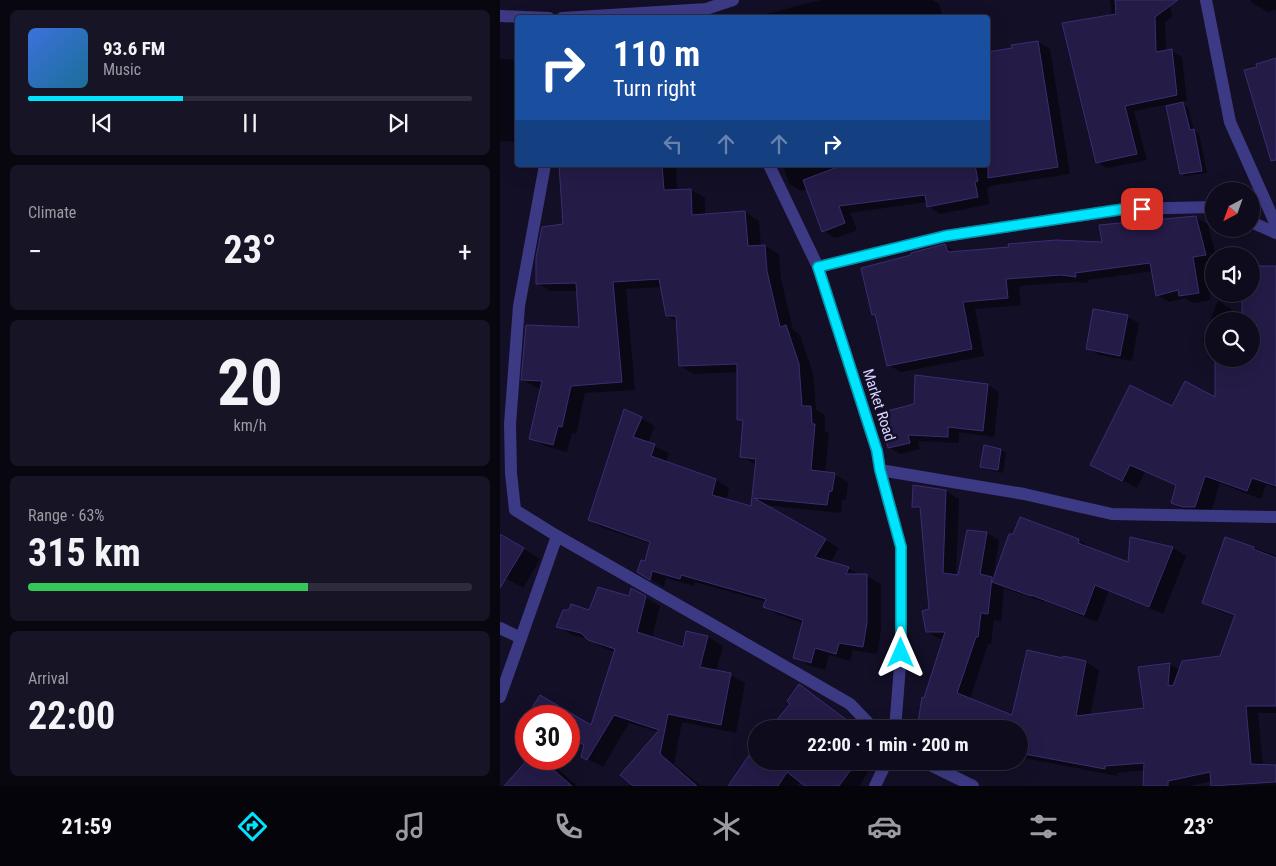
<!DOCTYPE html>
<meta charset="utf-8">
<style>
:root{--surface:#0e0b1c;--page:#171425;--text:#f1f3f6;--muted:#9b9ba3;--line:#2e2b3b;--accent:#00e5ff}
body{margin:0;font-family:"Roboto Condensed",sans-serif;background:var(--page);color:var(--text);height:100vh;display:flex;flex-direction:column;font-size:19px;white-space:nowrap}
*{box-sizing:border-box;margin:0}
p{font-size:16px;color:var(--muted)}
.icon{flex:none;width:28px;height:28px;fill:none;stroke:currentColor;stroke-width:2;stroke-linecap:round;stroke-linejoin:round}
.map{position:relative;flex:1;overflow:hidden}
.drawer{display:flex;flex-direction:column;gap:10px;padding:10px;background:#08060f;width:500px}
.drawer>*{flex:none}
.hud{position:absolute;left:15px;top:15px;width:475px;height:152px;border-radius:5px;box-shadow:0 5px 20px #0002,0 0 0 1px var(--line);background:#1a4fa0;color:#fff;overflow:hidden}
.needle{width:32px;rotate:221deg}
.buttons{position:absolute;left:705px;top:182px;display:grid;gap:10px}
.buttons a{display:grid;place-items:center;width:55px;height:55px;border-radius:50%;background:var(--surface);box-shadow:0 5px 20px #0002,0 0 0 1px var(--line);font-size:25px}
.speed{position:absolute;left:15px;top:705px;display:flex;gap:10px;font-size:25px;font-weight:700;text-align:center}
.speed>*{display:grid;place-content:center;width:65px;height:65px;border-radius:50%;background:var(--surface);box-shadow:0 5px 20px #0002,0 0 0 1px var(--line);line-height:1}
.speed .limit{border:8px solid #d22;background:#fff;color:#111}
.pin{position:absolute;display:grid;place-items:center;width:42px;height:42px;color:#fff;margin:-21px;border-radius:10px;box-shadow:0 2px 8px #0006}
.me{position:absolute;width:55px;margin:-28px;rotate:0deg;stroke-linejoin:round;filter:drop-shadow(0 0 4px #0008)}
.turn{display:flex;align-items:center;gap:18px;height:105px;padding:0 15px;font-size:22px}
.turn .icon{width:65px;height:65px;stroke-width:2.5}
.turn b{display:block;font-size:35px;line-height:42px}
.lanes{display:flex;align-items:center;height:48px;padding:0 15px;background:#0003;justify-content:center;gap:25px;direction:ltr}
.lanes .off{opacity:.35}
.big{font-size:38px;font-weight:700;line-height:1.1}
.drawer .widget{flex:1;display:flex;flex-direction:column;justify-content:center;gap:8px;min-width:0;padding:0 18px;border-radius:8px;background:var(--page)}
.drawer .dial{align-items:center;gap:0}
.dial b{font-size:65px;line-height:1}
.song{display:flex;align-items:center;gap:15px}
.cover{width:60px;height:60px;border-radius:8px;background:linear-gradient(135deg,hsl(220 70% 55%),hsl(200 70% 35%))}
.played{height:5px;border-radius:2px;background:linear-gradient(90deg,var(--accent) 35%,var(--line) 35%)}
.keys{display:flex;justify-content:space-around;direction:ltr}
.heat{display:flex;justify-content:space-between;align-items:center;font-size:28px;direction:ltr}
.charge{height:8px;border-radius:4px;background:linear-gradient(90deg,#34c759 63%,var(--line) 0)}
.trip{position:absolute;left:248px;top:720px;width:280px;height:50px;border-radius:25px;background:var(--surface);box-shadow:0 5px 20px #0002,0 0 0 1px var(--line);font-weight:700;line-height:50px;text-align:center}
.tabs{display:flex;height:80px;justify-content:space-around;align-items:center;background:#06040b;color:var(--muted)}
.tabs .icon{width:35px;height:35px}
.tabs .selected{color:var(--accent)}
.tabs b{font-size:22px;color:var(--text)}
main{display:flex;flex:1;min-height:0}
.map>svg:first-child{display:block}
</style>
<main>
<section class="drawer">
<div class="widget">
<div class="song"><i class="cover"></i><div><b>93.6 FM</b><p>Music</p></div></div>
<div class="played"></div>
<div class="keys"><svg class="icon" aria-label="previous" viewBox="0 0 24 24"><path d="M18 5L8 12l10 7zM5 5v14"/></svg><svg class="icon" aria-label="pause" viewBox="0 0 24 24"><path d="M8 5v14M16 5v14"/></svg><svg class="icon" aria-label="next" viewBox="0 0 24 24"><path d="M6 5l10 7-10 7zM19 5v14"/></svg></div>
</div>
<div class="widget"><p>Climate</p>
<div class="heat"><a>−</a><b class="big">23°</b><a>+</a></div>
</div>
<div class="widget dial"><b>20</b><p>km/h</p></div>
<div class="widget"><p>Range · 63%</p><b class="big">315 km</b><div class="charge"></div></div>
<div class="widget"><p>Arrival</p><b class="big">22:00</b></div>
</section>
<div class="map">
<svg width="776" height="786" viewBox="0 0 776 786">
<rect width="100%" height="100%" fill="#130f26"/>
<g fill="#0007">
<path d="M321,0H433L439,4L443,18H251Z"/>
<path d="M610,0H669L672,17L665,22L666,52L672,51L682,57L687,101L681,102L688,107L694,131L699,134L707,173L686,176L681,173L674,103L634,111L647,160L607,168L597,162L612,16Z"/>
<path d="M751,0H776V10L768,12L751,2Z"/>
<path d="M244,15L249,18H235Z"/>
<path d="M538,42L550,49L570,174L490,186L487,189L489,204L466,209L440,214L428,206L427,202L350,213L357,230L336,238L323,231L307,189L301,191L289,184L283,165H488V53L513,49Z"/>
<path d="M0,59L18,60V142L0,141Z"/>
<path d="M61,165H176L177,191L191,190L205,198V215L245,212L259,221L261,246H265L279,254L281,279L293,330L300,335L313,373L316,410L325,415V431L329,433L325,473L334,474L348,482L346,499L342,500L341,513L264,505L339,548L330,563L348,568L361,576H367L381,584V630L377,654L353,650L350,661L329,655L325,670L308,665L294,657L303,623L279,615L265,607L267,602L195,582L194,586L166,578L164,587L138,572L146,563L151,544L103,528L89,520L132,435V441L142,419L155,426L148,443L169,453L166,463L216,480L229,488L226,501L252,508L256,465L241,456L244,422L238,419V372L194,374L180,366L178,322L167,316L162,287L126,289L135,390L85,393L76,434L72,433L67,452L45,446L31,438L42,388H37L23,380L81,328L77,291H51L37,283L64,225Z"/>
<path d="M696,218L708,225L716,256H714V262L705,263L711,300L693,303L685,298L669,302L657,295L653,271L588,280V283L574,282L519,286L521,305L475,309L484,356L401,372L388,365L377,316L373,314L445,246L458,253L603,243Z"/>
<path d="M776,267V488L766,485L761,499L720,483L710,515L687,511L672,503L677,486L645,472L637,488L606,472L672,408L716,399V359H751V321H743V294H751Z"/>
<path d="M718,301L731,309L734,321H714V347L702,341Z"/>
<path d="M627,317L639,323L632,361L599,355L587,348Z"/>
<path d="M488,385L499,392L494,437L459,432V443L418,441L420,449L400,454L389,447L381,414Z"/>
<path d="M485,447L501,450L506,453L503,473L486,469L481,466Z"/>
<path d="M414,487L446,491L459,499L456,576H459L468,531L487,533L499,540L493,578L494,579L510,535H514L521,519L578,540L575,549H578L580,541L592,548L591,549L629,564L631,538L673,548L686,556L663,614L609,591L597,622L545,601L544,602L504,588L501,621L494,620L491,644H488L470,699L513,716L528,652L564,660V658L586,662L599,670L590,716L646,709L639,668L670,664L680,670L683,662L721,657L736,617L716,610L703,603L726,538L776,556V713H758L763,766H776V786H712V781L690,786H644L645,770L617,773L618,776L519,757V729H418L423,699H425L444,639H440L427,632L424,612L430,610L422,511L414,506Z"/>
<path d="M0,534L40,559L23,588L0,575Z"/>
<path d="M132,590L160,606L152,638L184,649L187,632L208,637L223,646L216,672L230,675L245,683L236,733L182,722L174,764L201,786H135L158,732L129,723L103,767L82,756L86,745L69,734V716H39L31,711L40,696L91,727L115,652L104,648L89,639L72,635L58,626L90,612L130,598Z"/>
<path d="M300,686L314,694L360,729H271L291,704Z"/>
<path d="M256,747V761H375L359,786H307L301,781L297,786H230Z"/>
<path d="M29,759H42L51,763L77,786H17L11,780Z"/>
</g>
<g fill="#241b47" stroke="#3b2d73">
<path d="M615,0H678L655,17L656,52L672,49L677,95L625,106L637,154L596,163L562,23L616,14Z"/>
<path d="M538,41L558,167L488,178V52L512,48L511,45Z"/>
<path d="M776,58V160L771,161L744,70L757,67L756,64Z"/>
<path d="M683,102L690,130L694,129L702,171L680,174L666,106Z"/>
<path d="M59,165H162L164,190L191,189L192,215L245,211L248,246L265,245L267,271L280,327L286,325L299,364L302,406H311L312,424H315L311,470L335,473L332,491L329,492L327,505L254,498L326,539L315,557L349,567L346,574H367V622L363,647L339,643L336,654L315,648L311,663L293,658L303,620L263,607L266,599L181,575L180,579L152,571L150,580L137,572L141,560L145,561L150,542L88,520L124,409L142,417L133,437L155,444L151,456L216,479L212,495L251,506L256,459L240,457L243,420H237V364L179,366L176,316H166L159,279L113,282L122,382L71,386L62,427L58,426L53,445L29,439L42,381L21,380L26,325L79,327L76,283L36,284V258L42,227L63,224Z"/>
<path d="M343,165H475L478,181L475,182L478,197L427,207L425,195L339,206L345,223L322,232L303,180Z"/>
<path d="M696,216L706,255L693,257L699,293L679,296L678,290L656,296L650,263L575,273L576,277L561,275L506,279L508,298L463,302L472,349L387,366L375,314L372,315L361,268L411,255V253L445,244L448,252L509,247L508,244L556,240L602,242L599,225Z"/>
<path d="M751,266H776V486L752,478L747,491L705,476L695,507H683L671,503L676,485L630,465L622,481L590,465L630,385L672,406L685,381L715,397V359H751V321H742V294H751Z"/>
<path d="M593,309L628,315L620,356L586,349Z"/>
<path d="M415,375L488,384L483,431L448,427V437L408,435L410,443L388,448L379,413L414,404Z"/>
<path d="M484,445L501,449L498,470L480,467Z"/>
<path d="M413,485L446,490L443,573L458,575L467,530L487,532L480,574L492,577L488,614L481,613L478,637H476L457,693L512,715L527,650L563,658V656L586,661L576,716L644,708L638,667L670,663L668,685L673,686L682,661L720,656L735,615L702,603L725,537L754,547L753,549L776,558V706H746L751,764L776,765V782L711,786L710,772L668,781V786H643L644,763L605,766V769L519,753V729H417L422,697L424,698L445,632H426L422,611L429,609L420,507H412Z"/>
<path d="M520,517L579,539L578,543L628,562L630,537L673,547L649,607L595,585L584,615L531,595V596L492,582L509,534H513Z"/>
<path d="M0,534L24,548L0,588Z"/>
<path d="M98,587L129,596L131,588L146,596L137,632L183,647L186,631L208,636L200,667L231,673L221,725L168,714L160,754L197,786H133L120,775L159,730L114,715L87,760L81,757L84,745L69,736V716H27L40,695L91,725L115,649L88,640L81,633L56,627L63,610H69L71,604L89,610Z"/>
<path d="M299,684L359,729H269L290,704L287,701Z"/>
<path d="M256,745V761H351L355,764L339,786H305L287,772L278,786H228Z"/>
<path d="M28,759H41L72,786H4Z"/>
</g>
<g fill="none" stroke-linecap="round" stroke-linejoin="round">
<g stroke="#3d3a85" stroke-width="12">
<path d="M706,0L730,122L776,225"/>
<path d="M0,16L49,18"/>
<path d="M62,18L206,9L233,0"/>
<path d="M45,165L19,306L10,424L11,473L15,510L57,536L206,621L350,704L374,729"/>
<path d="M269,165L318,267L377,451L380,470L401,547V653L395,729"/>
<path d="M751,222L776,233"/>
<path d="M318,267L445,236L624,209L714,207"/>
<path d="M380,470L524,494L612,514L776,517"/>
<path d="M0,628L21,638"/>
<path d="M0,697L57,536"/>
<path d="M422,761L473,786"/>
<path d="M375,786L387,761"/>
</g>
</g>
<g fill="none" stroke-linecap="round" stroke-linejoin="round">
<g stroke="#0095a6" stroke-width="12">
<path id="route" d="M401,653V547L380,470L377,451L318,267L445,236L624,209H642"/>
</g>
<use href="#route" stroke="#00e5ff" stroke-width="9"/>
</g>
<g text-anchor="middle" dominant-baseline="central" stroke-width="5" stroke-linejoin="round" paint-order="stroke">
<g font-size="15" fill="#d9d4ff" stroke="#130f26">
<text transform="translate(379 405) rotate(72)">Market Road</text>
</g>
</g>
</svg>
<div class="buttons">
<a><svg class="needle" viewBox="-14 -14 28 28"><path d="M0-13l5 13h-10z" fill="#e53935"/><path d="M0 13l5-13h-10z" fill="#9b9ba3"/></svg></a>
<a><svg class="icon" aria-label="sound" viewBox="0 0 24 24"><path d="M4 9h4l5-4v14l-5-4H4zM17 9q2 3 0 6"/></svg></a>
<a><svg class="icon" aria-label="search" viewBox="0 0 24 24"><circle cx="10" cy="10" r="6"/><path d="M15 15l6 6"/></svg></a>
</div>
<div class="speed"><div class="limit">30</div></div>
<div class="pin" style="left:642px;top:209px;background:#d93025"><svg class="icon" aria-label="arrive" viewBox="0 0 24 24"><path d="M6 21V4h12l-3 4 3 4H6"/></svg></div>
<svg class="me" style="left:401px;top:653px" viewBox="-20 -20 40 40"><path d="M0-17L14 15 0 8-14 15z" fill="#00e5ff" stroke="#fff" stroke-width="4"/></svg>
<div class="trip">22:00 · 1 min · 200 m</div>
<div class="hud">
<div class="turn"><svg class="icon" aria-label="right" viewBox="0 0 24 24"><path d="M7 20v-9h11M14 6l5 5-5 5"/></svg><div><b>110 m</b>Turn right</div></div>
<div class="lanes"><svg class="icon off" aria-label="left" viewBox="0 0 24 24"><path d="M17 20v-9H6M10 6l-5 5 5 5"/></svg><svg class="icon off" aria-label="ahead" viewBox="0 0 24 24"><path d="M12 20V5M6 11l6-6 6 6"/></svg><svg class="icon off" aria-label="ahead" viewBox="0 0 24 24"><path d="M12 20V5M6 11l6-6 6 6"/></svg><svg class="icon" aria-label="right" viewBox="0 0 24 24"><path d="M7 20v-9h11M14 6l5 5-5 5"/></svg></div>
</div>
</div>
</main>
<nav class="tabs">
<b>21:59</b>
<svg class="icon selected" aria-label="directions" viewBox="0 0 24 24"><path d="M12 3l9 9-9 9-9-9zM9 14v-3h6M13 9l2 2-2 2"/></svg>
<svg class="icon" aria-label="music" viewBox="0 0 24 24"><path d="M9 18V5l10-2v13"/><circle cx="6" cy="18" r="3"/><circle cx="16" cy="16" r="3"/></svg>
<svg class="icon" aria-label="phone" viewBox="0 0 24 24"><path d="M5 4h4l2 5-3 2q2 4 5 5l2-3 5 2v4C11 20 4 13 5 4z"/></svg>
<svg class="icon" aria-label="climate" viewBox="0 0 24 24"><path d="M12 3v18M4 7l16 10M4 17L20 7"/></svg>
<svg class="icon" aria-label="car" viewBox="0 0 24 24"><path d="M5 17H2v-5l4-1 3-4h7l3 4 3 1v5h-3M9 17h6M6 11h13"/><circle cx="7" cy="17" r="2"/><circle cx="17" cy="17" r="2"/></svg>
<svg class="icon" aria-label="filters" viewBox="0 0 24 24"><path d="M4 7h16M4 17h16"/><circle cx="9" cy="7" r="2"/><circle cx="15" cy="17" r="2"/></svg>
<b>23°</b>
</nav>
